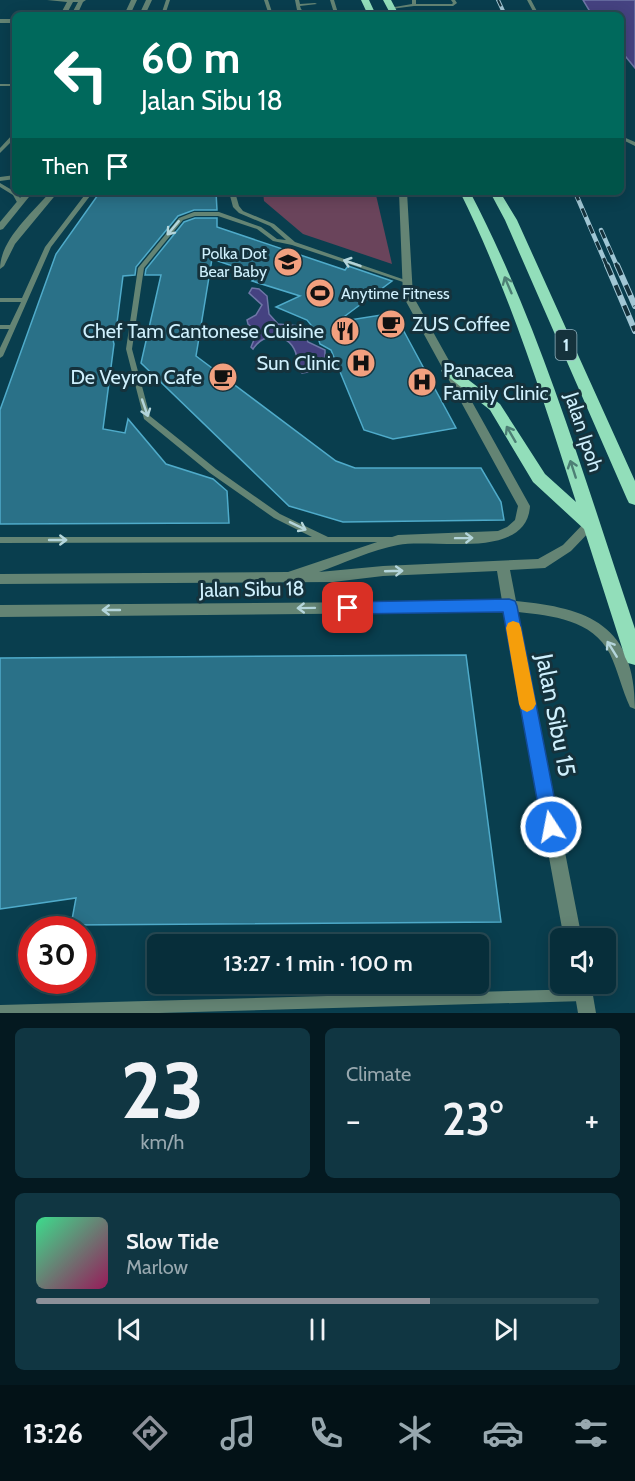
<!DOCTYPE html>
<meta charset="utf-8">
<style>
:root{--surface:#072e3a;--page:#103642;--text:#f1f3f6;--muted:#98a8af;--line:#284a54;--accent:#8c9099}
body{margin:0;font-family:Cabin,sans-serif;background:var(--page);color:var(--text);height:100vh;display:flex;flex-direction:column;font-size:22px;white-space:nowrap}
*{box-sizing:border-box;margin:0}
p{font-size:20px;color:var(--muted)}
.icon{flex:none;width:33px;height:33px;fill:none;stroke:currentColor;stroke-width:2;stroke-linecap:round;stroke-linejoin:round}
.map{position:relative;height:1013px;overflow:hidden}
.details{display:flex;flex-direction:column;gap:15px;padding:15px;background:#041920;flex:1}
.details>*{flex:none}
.guide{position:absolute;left:12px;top:12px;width:612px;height:183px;border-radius:9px;box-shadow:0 3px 15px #0003,0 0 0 2px var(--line);background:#00695c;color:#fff;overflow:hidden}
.fabs{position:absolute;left:550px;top:928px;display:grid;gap:12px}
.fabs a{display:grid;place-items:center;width:66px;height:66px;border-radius:9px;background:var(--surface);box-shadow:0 3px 15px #0003,0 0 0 2px var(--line);font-size:30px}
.speed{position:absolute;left:18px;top:916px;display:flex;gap:12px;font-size:30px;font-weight:700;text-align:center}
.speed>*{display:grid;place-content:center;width:78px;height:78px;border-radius:50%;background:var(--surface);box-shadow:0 3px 15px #0003,0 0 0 2px var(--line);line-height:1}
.speed .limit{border:9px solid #d22;background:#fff;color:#111}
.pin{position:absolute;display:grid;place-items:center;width:51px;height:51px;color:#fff;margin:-26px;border-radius:12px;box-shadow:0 3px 9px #0006}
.me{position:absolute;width:66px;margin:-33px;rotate:349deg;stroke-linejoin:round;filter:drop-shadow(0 0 4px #0008)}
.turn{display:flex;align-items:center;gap:21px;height:126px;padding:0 30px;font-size:27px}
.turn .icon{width:78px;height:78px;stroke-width:2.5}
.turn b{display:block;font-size:42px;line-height:51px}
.then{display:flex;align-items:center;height:57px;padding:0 30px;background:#0003;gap:12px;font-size:22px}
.big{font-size:45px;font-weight:600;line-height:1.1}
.details .widget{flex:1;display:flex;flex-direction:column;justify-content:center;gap:9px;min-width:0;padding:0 21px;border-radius:9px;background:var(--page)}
.details .dial{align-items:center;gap:0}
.dial b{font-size:78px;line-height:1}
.song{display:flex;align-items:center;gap:18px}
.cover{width:72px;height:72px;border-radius:9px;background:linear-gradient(135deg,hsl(150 70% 55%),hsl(330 70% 35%))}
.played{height:6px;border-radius:3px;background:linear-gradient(90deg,var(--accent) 70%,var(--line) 70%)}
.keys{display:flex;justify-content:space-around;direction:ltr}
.heat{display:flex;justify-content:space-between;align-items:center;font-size:33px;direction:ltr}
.details .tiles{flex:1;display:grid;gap:15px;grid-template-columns:1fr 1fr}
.widget:last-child{grid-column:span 2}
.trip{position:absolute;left:147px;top:934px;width:342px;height:60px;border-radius:9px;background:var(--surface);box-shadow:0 3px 15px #0003,0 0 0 2px var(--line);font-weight:600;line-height:60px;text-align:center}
.tabs{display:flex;height:96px;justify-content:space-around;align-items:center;background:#031217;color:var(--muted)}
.tabs .icon{width:42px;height:42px}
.tabs .current{color:var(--accent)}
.tabs b{font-size:27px;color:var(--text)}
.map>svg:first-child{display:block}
</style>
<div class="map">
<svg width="635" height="1013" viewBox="0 0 635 1013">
<rect width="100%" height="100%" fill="#093e4e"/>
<path fill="#6a445b" d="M263,192H361L376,195L392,264L303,234L264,201Z"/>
<g fill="#454281" stroke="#6e76a6" stroke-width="1.5">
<path d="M583,0H635V68L621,51V15H592Z"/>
<path d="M252,288L259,289L267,296L269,314L278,324L300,326L308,342L325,350V358L315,359L308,372L302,373L297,369C301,336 268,326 253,349L251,347L256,335L255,330L248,324L247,320L256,315L262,305L249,293Z"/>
</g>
<g fill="#2a7188" stroke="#4fabca" stroke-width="1.5">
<path d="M100,192H216L217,210H194L178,216L136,267L135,275L123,276L115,338L112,336L114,344L103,429L125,433L128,419L166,464L213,479L227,491L229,523L0,524V410L56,254Z"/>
<path d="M195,218H217V227L345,270L348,266L392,281L337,322L394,313L456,428L393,439L364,430L331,350L320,344L316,331L307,320L276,307L300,296L252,281L259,275L212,259L196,356L336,461L355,468H481L501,502L504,520L343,522L289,506L141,363L161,275H145L146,269L184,222Z"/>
<path d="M466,655L501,922L71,925L76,898L0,909V658Z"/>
</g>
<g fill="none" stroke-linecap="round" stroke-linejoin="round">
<g fill="#648474" fill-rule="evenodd">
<path d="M166,0H170L165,15H161Z"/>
<path d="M264,0H268L273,15H269Z"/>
<path d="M295,0H299L300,4L315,3L317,4L300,6L301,9L303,11L334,13L330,0H334L338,13L361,15L302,13L297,10Z"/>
<path d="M412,0H416V4H452L453,3L451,0H455L457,3L453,6H414L391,9L389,8L412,4Z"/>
<path d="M527,0H531L539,15H535Z"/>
<rect x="0" y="84" width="15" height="2"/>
<path d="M13,134H15V138L0,153V148Z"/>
<path d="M621,136L635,142V146L621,139Z"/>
<path d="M15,175V179L0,181V177Z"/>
<path d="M0,183L17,193L23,203L22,204H18L13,195L0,187Z"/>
<path d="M87,192H93L51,247L3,356L0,358V348L9,329H0V325H10L21,302H0V298H22L45,247Z"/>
<path d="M229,192H235L239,206L243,211L274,224L295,242L411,282L408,284L406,283L292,245L273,241L257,229L218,216H195L183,220L144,268L132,349L150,416L216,469L280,514L328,537H394L397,538L398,540L397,542L0,543V537H312L274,518L210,473L144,419L126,349L138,268L179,218L194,212H219L261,227L277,239L286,240L270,226L239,213L233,207Z"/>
<path d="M584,989L588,991L590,995L588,999L584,1001L159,1013H0V1005Z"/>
</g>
<g fill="#648474" fill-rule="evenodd">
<path d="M47,0H86L83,2L77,15H71L78,2H73L66,15H60L67,2Z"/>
<rect x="0" y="19" width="15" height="4"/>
<path d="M399,192H407L413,296L530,506C527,561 433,538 398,545C372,550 344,563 319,572L383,566L538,559L563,545L586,521H594L596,524L594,527L571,551L545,568L510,570L516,601C589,608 635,625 635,709L630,707C622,690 618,671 610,654C592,619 552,616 518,612L582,939H564L504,612L0,617V605L502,601L497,571L383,576L333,582L0,584V574L288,572L398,535L498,531L507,527L515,520L518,506L403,296Z"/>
<path d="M573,984H591L596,1013H578Z"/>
</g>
<g fill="#648474" fill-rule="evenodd">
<path d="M131,0H137L130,15H124Z"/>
<path d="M146,0H152L145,15H139Z"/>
<path d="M25,192H33L3,229L0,230V222Z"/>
<path d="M50,192H58L15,244L4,266L0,269C0,240 32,213 50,192Z"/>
</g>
<g fill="#92deba" fill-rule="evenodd">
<path d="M361,0H369L376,15H368Z"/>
<path d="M383,0H391L399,15H391Z"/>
<path d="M460,192H470C542,330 585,481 635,629V665L628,663L625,657L584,529L533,482L490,410L441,371L443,368H453L500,404L545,474L576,502C542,396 509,291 460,192Z"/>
<path d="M490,192H500L517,220L635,481V505L629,503L627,499L505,220Z"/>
</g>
<g stroke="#a0c6d4" stroke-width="4">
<path id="rail-far2" d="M498,0L505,15"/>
</g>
<g stroke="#a0c6d4" stroke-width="4.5">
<g id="rail-far1">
<path d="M575,192L607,266"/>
<path d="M601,230L617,266"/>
</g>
</g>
<g stroke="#a0c6d4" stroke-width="6">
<g id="rail">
<path d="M607,265L635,331"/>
<path d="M617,265L635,306"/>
</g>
</g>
<use href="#rail-far2" stroke="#15323c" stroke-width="2" stroke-dasharray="7" stroke-linecap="butt"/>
<use href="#rail-far1" stroke="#15323c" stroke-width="3" stroke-dasharray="9" stroke-linecap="butt"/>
<use href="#rail" stroke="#15323c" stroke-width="4" stroke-dasharray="11" stroke-linecap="butt"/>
</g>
<defs><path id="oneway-shaft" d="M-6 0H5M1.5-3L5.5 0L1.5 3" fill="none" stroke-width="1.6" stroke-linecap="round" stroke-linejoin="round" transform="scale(1.5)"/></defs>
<g stroke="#b4d5db">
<use href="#oneway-shaft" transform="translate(173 228) rotate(130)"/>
<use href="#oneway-shaft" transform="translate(352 263) rotate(-161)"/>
<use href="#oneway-shaft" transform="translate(145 408) rotate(71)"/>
<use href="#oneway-shaft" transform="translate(298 526) rotate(26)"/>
<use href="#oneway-shaft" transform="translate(464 538) rotate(-1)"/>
<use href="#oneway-shaft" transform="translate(58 540)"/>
<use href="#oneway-shaft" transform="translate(394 571) rotate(-2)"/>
<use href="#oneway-shaft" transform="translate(306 608) rotate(179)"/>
<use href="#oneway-shaft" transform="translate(111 610) rotate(180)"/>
<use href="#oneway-shaft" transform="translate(612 649) rotate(-122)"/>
</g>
<g stroke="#4d7f75">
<use href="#oneway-shaft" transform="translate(508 285) rotate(-113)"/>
<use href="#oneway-shaft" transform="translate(511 434) rotate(-120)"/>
<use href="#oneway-shaft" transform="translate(573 469) rotate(-108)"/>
</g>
<path fill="#1a73e8" stroke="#114b97" stroke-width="1.5" d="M509,599L515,601L517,606L560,827L558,834L551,836L545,834L542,827L503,612L348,614L343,612L341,608L343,603L348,602Z"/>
<path fill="#f59e0b" d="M513,621L519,623L521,628L536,704L533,709L527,712L521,709L519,704L506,628L508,623Z"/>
<defs>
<g id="school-disc" transform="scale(1.5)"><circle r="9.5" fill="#f2a07f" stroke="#15323c"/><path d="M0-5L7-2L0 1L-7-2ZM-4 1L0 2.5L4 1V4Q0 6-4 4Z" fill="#111"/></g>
<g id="stadium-disc" transform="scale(1.5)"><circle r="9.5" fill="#f2a07f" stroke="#15323c"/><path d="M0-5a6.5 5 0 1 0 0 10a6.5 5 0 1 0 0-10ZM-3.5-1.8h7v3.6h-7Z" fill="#111"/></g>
<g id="cafe-disc" transform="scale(1.5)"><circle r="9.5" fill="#f2a07f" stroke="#15323c"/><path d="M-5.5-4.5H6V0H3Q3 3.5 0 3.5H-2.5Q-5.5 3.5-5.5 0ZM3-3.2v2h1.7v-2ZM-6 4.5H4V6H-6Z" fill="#111"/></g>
<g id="restaurant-disc" transform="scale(1.5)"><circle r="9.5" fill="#f2a07f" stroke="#15323c"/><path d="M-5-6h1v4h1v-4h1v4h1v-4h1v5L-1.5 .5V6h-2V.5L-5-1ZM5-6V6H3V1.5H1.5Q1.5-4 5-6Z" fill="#111"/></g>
<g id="hospital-disc" transform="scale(1.5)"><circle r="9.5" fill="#f2a07f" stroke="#15323c"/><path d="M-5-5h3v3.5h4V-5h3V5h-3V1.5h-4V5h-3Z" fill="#111"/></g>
</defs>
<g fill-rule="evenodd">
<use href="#school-disc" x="288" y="262"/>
<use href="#stadium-disc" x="320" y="293"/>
<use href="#cafe-disc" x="391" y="324"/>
<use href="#restaurant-disc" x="345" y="331"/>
<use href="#hospital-disc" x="361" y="363"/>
<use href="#cafe-disc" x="223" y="377"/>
<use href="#hospital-disc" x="422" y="382"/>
</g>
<g text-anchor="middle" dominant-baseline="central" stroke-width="6" stroke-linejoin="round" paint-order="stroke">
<g font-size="16" fill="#cff0fd" stroke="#15323c" text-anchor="end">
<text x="267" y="253">Polka Dot<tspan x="267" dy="18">Bear Baby</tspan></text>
<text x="341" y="293" text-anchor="start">Anytime Fitness</text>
</g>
<rect fill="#15323c" stroke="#97b7c3" stroke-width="1.5" x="555.5" y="330" width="21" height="30" rx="4.5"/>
<g font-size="18" font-weight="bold" fill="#cff0fd">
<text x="566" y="345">1</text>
</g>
<g font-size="20" fill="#cff0fd" stroke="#15323c" text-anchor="end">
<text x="412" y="324" text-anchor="start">ZUS Coffee</text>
<text x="324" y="331">Chef Tam Cantonese Cuisine</text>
<text x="340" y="363">Sun Clinic</text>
<text x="443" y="370" text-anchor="start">Panacea<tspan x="443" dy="23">Family Clinic</tspan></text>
<text x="202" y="377">De Veyron Cafe</text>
</g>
<g font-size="20" fill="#cff0fd" stroke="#15323c">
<text transform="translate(584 432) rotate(72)">Jalan Ipoh</text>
<text transform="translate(252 589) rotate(-1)">Jalan Sibu 18</text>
</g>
<g font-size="24" fill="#cff0fd" stroke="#15323c">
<text transform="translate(556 715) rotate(79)">Jalan Sibu 15</text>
</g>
</g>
</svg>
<div class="fabs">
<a><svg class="icon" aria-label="sound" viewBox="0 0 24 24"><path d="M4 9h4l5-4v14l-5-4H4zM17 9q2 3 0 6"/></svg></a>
</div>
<div class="speed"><div class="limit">30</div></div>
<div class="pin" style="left:348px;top:608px;background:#d93025"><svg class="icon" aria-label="arrive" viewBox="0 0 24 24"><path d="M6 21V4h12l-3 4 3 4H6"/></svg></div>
<svg class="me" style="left:551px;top:827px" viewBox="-20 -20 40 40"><circle r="17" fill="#1a73e8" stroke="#fff" stroke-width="3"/><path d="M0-11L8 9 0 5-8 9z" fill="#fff"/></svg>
<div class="trip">13:27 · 1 min · 100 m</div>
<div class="guide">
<div class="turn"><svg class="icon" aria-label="left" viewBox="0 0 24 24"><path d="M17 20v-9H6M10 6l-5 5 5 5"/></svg><div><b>60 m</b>Jalan Sibu 18</div></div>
<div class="then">Then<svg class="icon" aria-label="arrive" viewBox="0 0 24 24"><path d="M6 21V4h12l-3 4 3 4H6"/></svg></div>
</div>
</div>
<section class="details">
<div class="tiles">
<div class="widget dial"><b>23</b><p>km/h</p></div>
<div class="widget"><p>Climate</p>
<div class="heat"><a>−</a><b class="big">23°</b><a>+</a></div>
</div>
<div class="widget">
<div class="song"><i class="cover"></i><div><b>Slow Tide</b><p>Marlow</p></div></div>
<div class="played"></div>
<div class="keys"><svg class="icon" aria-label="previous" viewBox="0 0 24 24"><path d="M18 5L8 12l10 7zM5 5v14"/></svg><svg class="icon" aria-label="pause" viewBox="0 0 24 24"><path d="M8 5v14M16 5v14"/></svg><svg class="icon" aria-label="next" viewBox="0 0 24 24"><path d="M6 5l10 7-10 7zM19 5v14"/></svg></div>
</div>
</div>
</section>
<nav class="tabs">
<b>13:26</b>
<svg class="icon current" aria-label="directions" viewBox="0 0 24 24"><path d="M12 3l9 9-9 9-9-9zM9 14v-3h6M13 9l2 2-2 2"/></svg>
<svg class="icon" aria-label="music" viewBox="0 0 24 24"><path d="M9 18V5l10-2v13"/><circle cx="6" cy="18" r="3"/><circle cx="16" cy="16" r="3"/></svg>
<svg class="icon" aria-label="phone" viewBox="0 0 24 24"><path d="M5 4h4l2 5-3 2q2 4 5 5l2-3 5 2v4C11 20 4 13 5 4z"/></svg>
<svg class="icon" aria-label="climate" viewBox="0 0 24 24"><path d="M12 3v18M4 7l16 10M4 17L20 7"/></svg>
<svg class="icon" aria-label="car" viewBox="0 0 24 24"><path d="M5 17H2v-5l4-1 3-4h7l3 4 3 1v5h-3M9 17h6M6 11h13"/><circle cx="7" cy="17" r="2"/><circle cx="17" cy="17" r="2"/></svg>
<svg class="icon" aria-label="filters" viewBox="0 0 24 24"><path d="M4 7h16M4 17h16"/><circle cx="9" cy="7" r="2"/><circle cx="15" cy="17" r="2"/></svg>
</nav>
